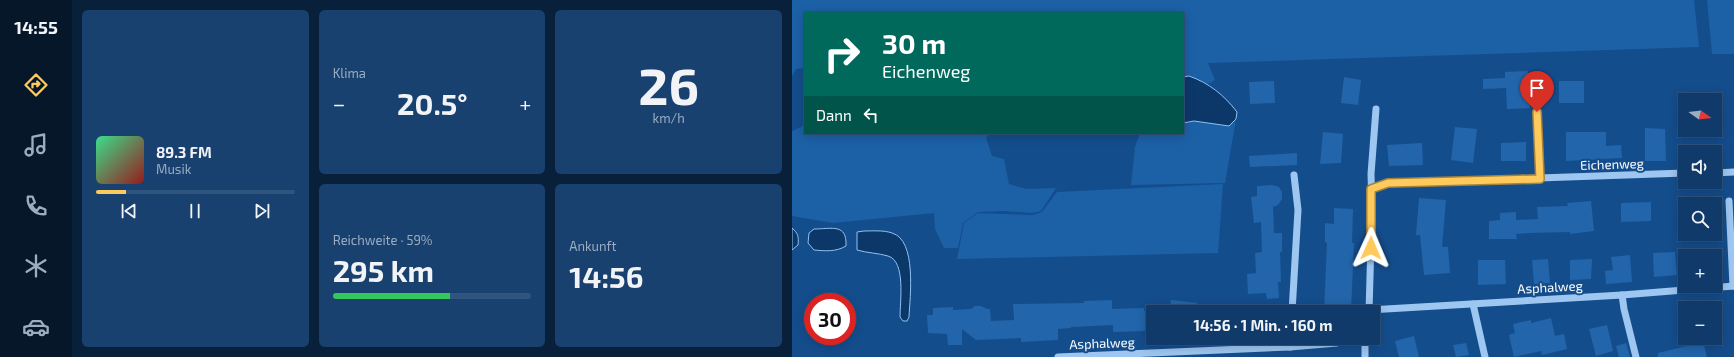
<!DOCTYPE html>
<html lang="de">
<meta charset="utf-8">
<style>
:root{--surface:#0f3a69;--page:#18416f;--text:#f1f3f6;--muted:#9badc0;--line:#2f547d;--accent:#ffca5c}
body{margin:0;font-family:"Exo 2",sans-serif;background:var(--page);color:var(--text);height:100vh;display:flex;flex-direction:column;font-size:15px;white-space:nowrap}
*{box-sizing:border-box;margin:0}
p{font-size:13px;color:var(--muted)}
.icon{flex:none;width:22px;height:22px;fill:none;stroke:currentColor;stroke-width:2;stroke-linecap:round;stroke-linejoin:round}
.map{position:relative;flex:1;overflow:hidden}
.drawer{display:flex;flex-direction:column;gap:10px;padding:10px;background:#08203a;width:720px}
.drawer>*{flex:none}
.banner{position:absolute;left:12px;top:12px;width:380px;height:122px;border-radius:0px;box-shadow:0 2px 10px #0003,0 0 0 1px var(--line);background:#00695c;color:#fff;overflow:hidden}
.needle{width:26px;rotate:104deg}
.controls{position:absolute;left:886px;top:93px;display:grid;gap:8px}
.controls a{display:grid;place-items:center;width:44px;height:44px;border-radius:0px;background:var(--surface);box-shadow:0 2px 10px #0003,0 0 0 1px var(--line);font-size:20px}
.speed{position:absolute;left:12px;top:293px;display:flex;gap:8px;font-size:20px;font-weight:700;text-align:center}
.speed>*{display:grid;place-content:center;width:52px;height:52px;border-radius:50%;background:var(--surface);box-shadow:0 2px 10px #0003,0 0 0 1px var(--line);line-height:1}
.speed .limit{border:6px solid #d22;background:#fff;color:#111}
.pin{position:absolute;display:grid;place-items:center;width:34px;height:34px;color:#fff;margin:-41px -17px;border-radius:50% 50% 50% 0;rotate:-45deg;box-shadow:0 0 4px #0007}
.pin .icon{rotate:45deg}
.me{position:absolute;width:44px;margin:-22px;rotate:1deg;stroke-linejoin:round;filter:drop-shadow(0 0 3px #0008)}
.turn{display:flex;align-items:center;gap:14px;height:84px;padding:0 12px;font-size:18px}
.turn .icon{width:52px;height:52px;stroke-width:2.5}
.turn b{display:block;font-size:28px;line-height:34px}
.then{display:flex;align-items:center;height:38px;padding:0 12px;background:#0003;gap:8px;font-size:15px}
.big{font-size:30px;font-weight:700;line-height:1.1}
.drawer .tile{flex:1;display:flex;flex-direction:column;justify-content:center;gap:6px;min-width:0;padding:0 14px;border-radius:6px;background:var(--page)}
.drawer .dial{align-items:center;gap:0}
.dial b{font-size:52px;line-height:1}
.song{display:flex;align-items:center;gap:12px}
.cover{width:48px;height:48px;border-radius:6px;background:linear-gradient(135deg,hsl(150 70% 55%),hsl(0 70% 35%))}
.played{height:4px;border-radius:2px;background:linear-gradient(90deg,var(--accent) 15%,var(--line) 15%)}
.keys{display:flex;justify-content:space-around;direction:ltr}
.heat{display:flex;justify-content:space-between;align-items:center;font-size:22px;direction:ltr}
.charge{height:6px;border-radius:3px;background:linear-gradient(90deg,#34c759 59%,var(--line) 0)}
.drawer .tiles{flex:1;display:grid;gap:10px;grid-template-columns:repeat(3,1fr)}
.tile:first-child{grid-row:span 2}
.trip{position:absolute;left:354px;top:305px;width:234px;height:40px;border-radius:0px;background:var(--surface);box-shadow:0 2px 10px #0003,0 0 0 1px var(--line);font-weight:700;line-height:40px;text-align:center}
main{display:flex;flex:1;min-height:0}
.menu{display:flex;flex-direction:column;width:72px;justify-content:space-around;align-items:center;background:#06172a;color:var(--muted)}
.menu .icon{width:28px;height:28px}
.menu .active{color:var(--accent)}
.menu b{font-size:18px;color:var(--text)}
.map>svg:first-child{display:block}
</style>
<main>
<nav class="menu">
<b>14:55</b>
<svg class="icon active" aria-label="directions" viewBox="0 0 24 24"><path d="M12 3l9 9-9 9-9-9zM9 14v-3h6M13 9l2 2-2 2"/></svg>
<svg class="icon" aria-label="music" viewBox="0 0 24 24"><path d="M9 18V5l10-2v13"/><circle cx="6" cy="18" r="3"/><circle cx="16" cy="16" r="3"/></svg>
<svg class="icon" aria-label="phone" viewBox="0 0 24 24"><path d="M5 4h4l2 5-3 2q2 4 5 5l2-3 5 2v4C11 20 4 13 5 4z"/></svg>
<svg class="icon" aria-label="climate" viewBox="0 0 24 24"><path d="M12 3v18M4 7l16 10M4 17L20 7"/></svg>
<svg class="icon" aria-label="car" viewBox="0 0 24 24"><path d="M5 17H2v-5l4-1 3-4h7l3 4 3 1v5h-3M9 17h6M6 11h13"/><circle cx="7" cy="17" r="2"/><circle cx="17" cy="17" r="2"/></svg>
</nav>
<section class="drawer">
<div class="tiles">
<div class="tile">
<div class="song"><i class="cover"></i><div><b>89.3 FM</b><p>Musik</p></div></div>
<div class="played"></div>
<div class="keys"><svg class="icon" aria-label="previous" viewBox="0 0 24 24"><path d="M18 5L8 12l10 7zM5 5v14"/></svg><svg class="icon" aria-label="pause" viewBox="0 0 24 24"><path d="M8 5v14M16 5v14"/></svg><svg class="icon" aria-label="next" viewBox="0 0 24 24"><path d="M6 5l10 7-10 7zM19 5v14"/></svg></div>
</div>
<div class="tile"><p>Klima</p>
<div class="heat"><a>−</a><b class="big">20.5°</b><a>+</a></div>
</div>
<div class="tile dial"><b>26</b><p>km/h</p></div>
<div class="tile"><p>Reichweite · 59%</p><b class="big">295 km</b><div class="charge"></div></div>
<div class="tile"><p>Ankunft</p><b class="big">14:56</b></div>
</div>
</section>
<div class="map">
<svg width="942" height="357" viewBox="0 0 942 357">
<rect width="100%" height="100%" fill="#144d8c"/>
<g fill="#1c60a6">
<path d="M0,0H902L907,47L416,63L423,80L416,84L397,76L391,77V13H13V68L4,69L0,76Z"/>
<path d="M915,0H942V54H920Z"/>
<path d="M444,119L433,183L339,185L343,147L348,133L359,135L391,133V123L402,121L437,126Z"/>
<path d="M13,125V133H198L194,138L200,156L212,159L217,184L234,189L264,188L249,211L240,213L212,211L186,212L171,223L166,248H152L143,229L142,213L41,223L0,216V131Z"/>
<path d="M431,184L426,253L165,259L172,223L186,213L241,215L250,212L265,192Z"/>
</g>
<g fill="#0c3869" stroke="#8fc1f3">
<path d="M397,76C417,83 432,95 445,112L444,119L437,126L402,121L391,123V77Z"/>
<path d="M0,228C6,233 7,237 6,245L0,250Z"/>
<path d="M22,229C40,229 55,223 54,246C44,252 33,251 22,250L16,243L17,233Z"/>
<path d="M72,231C80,231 92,230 100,233C125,240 118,297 117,317L115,321H111L108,317C108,302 114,261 96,256C86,253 75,253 65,250V232Z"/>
</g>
<g fill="#2265ab">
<path d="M736,71L738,108L715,109L714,88L691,89V79L713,78V72Z"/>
<path d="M552,77L569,80L566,105L549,103Z"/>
<path d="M482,81L483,103L458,104L457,82Z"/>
<rect x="767" y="81" width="25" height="22"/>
<path d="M663,127L685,129L681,163L659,160Z"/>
<path d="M853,128L873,129L874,161H853Z"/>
<path d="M531,132L551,134L549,163L528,164Z"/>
<path d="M774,132H814V146L829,145L830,158L774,161Z"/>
<path d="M734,142V161H709V143Z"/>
<path d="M630,143L631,165L597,166L595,145Z"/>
<path d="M505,153V165L458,167L457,156Z"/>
<path d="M480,185L487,187L490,192V199L486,205L481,207L482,233H490V252H488L489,282H486L487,298L475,299L474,293L456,294L455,274L464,273L463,253L470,252L469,222L462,223L459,197L465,196V186Z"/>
<path d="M627,198L654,200L650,247H656L658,273L632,275L628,235H624Z"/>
<path d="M799,201L802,231L778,234V232L738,233L724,234L725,239H697V221L708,220V213L724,212V220L746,219L745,207L776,206L775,203Z"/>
<path d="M859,202V221L829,222V203Z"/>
<path d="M542,208L561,209L560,243H562L559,312H532L535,243L533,242V223L542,224Z"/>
<path d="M883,252L885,275L862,277L861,253Z"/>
<path d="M838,255L840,282L814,284L813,271L821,270L819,257Z"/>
<path d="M756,259L758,283L742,284L740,260Z"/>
<path d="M800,259L799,279L778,280V260Z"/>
<path d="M686,260H713L714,284L686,285Z"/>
<path d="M320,300V309L352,308V311L361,310V328H353V331L321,332V325L279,327V328L266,329V340L229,342V338L184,340L170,329V345H156L155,334L136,333L135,315H141V308L161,307V310L179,309L183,306H189L195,309H198L199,321L222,320L221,304L292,303V301Z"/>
<path d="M379,300L405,303L404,312H377Z"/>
<path d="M759,318L763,336L772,334L775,349L750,355L749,351L722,357L717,335L723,333L721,324L739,320V323Z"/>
<path d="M815,325L821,351L804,356L797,329Z"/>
<path d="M622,336L627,357H607L603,341Z"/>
<path d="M893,338H910L915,357H866V353L895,346Z"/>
<path d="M674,343L677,355L664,357L661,345Z"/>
<path d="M834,343L838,357H827L824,346Z"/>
</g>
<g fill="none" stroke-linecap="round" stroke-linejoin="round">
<g stroke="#9dc6f0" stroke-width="7">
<path d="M745,112L748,179"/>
<path d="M923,173L942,172"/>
<path d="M579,189L596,183L893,173"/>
<path d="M937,201L941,286"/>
<path d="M830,295L832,309L844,357"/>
<path d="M681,304L693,357"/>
<path d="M577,310L830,295L942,286"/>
<path d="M500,312L506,210L502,175"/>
<path d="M577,312L580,206L579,174L584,109"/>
<path d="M498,347L499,338"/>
<path d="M266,357L498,347L545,343L562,338"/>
<path d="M573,357V338"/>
</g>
</g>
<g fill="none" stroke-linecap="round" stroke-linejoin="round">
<g stroke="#a6833c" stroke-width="10">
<path id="route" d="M579,248V189L596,183L748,179L745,112"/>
</g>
<use href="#route" stroke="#ffca5c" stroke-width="7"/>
</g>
<g text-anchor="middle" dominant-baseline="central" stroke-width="4" stroke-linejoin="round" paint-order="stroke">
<g font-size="13" fill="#fff" stroke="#144d8c">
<text transform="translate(820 164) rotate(-2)">Eichenweg</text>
<text transform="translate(758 287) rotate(-3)">Asphalweg</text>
<text transform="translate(310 343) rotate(-2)">Asphalweg</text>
</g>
</g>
</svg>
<div class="controls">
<a><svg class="needle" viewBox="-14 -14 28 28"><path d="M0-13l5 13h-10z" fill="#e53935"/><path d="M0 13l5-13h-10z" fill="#9badc0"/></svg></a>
<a><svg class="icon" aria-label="sound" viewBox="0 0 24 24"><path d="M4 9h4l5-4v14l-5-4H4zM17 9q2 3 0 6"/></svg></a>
<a><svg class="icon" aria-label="search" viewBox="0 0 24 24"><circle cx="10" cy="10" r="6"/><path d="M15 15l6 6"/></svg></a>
<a>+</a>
<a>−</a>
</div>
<div class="speed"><div class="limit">30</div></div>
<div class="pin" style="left:745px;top:112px;background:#d93025"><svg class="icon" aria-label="arrive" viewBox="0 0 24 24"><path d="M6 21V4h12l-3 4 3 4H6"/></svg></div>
<svg class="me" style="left:579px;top:248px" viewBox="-20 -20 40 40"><path d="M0-17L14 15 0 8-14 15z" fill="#ffca5c" stroke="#fff" stroke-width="4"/></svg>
<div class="trip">14:56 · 1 Min. · 160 m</div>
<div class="banner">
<div class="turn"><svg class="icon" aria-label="right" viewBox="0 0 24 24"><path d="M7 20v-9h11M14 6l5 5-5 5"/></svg><div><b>30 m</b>Eichenweg</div></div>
<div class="then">Dann<svg class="icon" aria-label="left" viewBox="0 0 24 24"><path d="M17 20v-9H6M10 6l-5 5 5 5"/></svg></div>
</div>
</div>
</main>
